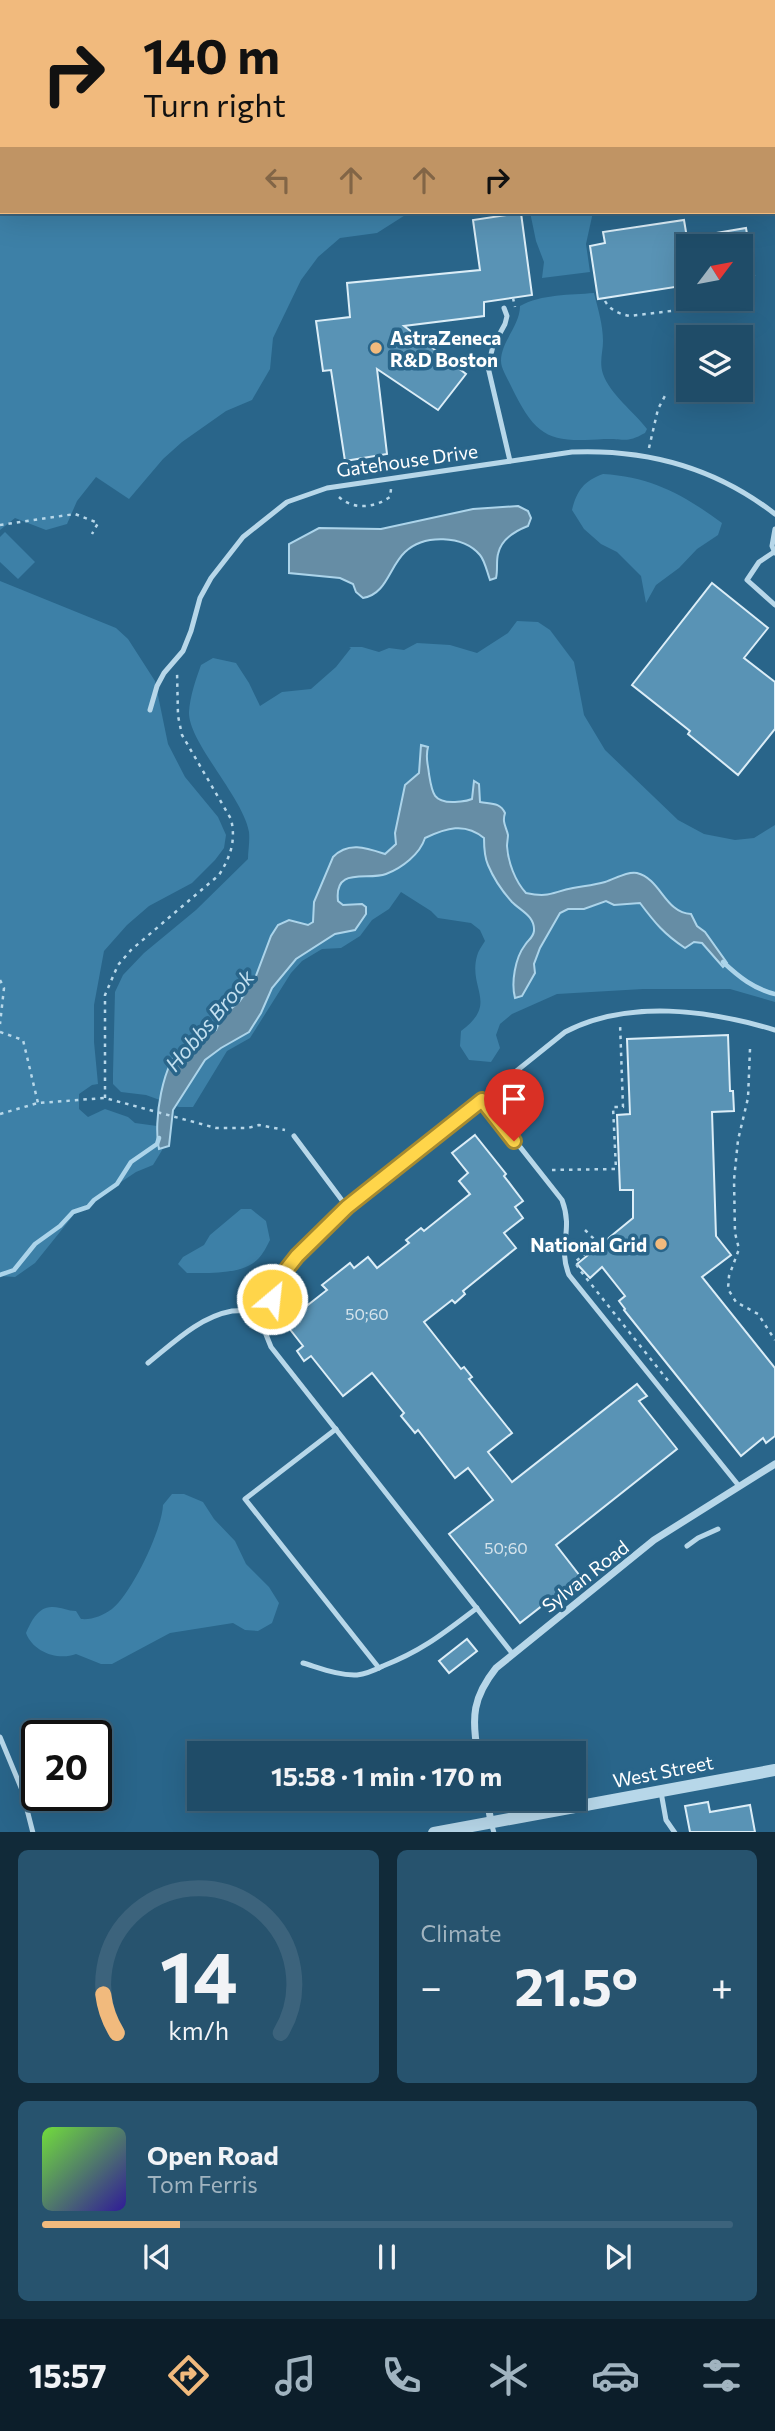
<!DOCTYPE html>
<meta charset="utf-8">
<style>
:root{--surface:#1f4c68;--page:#27536e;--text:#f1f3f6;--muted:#a1b4c0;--line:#3c637c;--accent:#f1ba7d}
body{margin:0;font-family:Commissioner,sans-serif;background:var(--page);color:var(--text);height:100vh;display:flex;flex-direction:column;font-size:26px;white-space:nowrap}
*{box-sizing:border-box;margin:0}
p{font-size:23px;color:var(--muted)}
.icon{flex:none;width:38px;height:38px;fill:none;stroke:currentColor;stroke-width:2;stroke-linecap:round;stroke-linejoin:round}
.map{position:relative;height:1832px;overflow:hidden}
.side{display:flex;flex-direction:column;gap:18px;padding:18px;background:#112a39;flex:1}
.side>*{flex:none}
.hud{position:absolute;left:0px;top:0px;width:775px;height:214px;box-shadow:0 7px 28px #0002,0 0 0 2px var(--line);background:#f1ba7d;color:#111;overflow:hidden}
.needle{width:46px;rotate:58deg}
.fabs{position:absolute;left:676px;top:234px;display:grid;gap:14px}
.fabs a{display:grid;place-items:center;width:77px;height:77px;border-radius:0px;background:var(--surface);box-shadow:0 7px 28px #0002,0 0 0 2px var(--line);font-size:35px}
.speed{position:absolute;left:21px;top:1720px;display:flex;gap:14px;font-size:35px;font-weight:700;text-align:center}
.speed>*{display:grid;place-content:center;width:91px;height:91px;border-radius:50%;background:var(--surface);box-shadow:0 7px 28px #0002,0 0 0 2px var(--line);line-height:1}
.speed .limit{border:4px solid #111;border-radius:10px;background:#fff;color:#111}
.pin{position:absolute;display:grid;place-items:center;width:60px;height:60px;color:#fff;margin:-72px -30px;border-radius:50% 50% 50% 0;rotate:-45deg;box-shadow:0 0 7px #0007}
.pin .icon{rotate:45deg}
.me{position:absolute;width:77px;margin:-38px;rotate:28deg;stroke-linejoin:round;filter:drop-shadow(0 0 5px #0008)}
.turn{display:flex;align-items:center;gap:24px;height:147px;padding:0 28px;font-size:32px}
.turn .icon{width:91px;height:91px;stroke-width:2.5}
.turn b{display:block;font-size:49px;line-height:60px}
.lanes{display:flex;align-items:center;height:66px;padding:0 28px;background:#0003;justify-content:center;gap:35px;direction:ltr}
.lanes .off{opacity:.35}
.big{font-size:52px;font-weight:700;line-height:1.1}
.side .widget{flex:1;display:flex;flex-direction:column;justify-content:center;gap:10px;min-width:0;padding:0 24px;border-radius:10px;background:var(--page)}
.side .dial{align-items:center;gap:0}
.dial svg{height:182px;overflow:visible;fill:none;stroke:var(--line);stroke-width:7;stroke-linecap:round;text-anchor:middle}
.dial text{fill:var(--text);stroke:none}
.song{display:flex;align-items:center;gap:21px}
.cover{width:84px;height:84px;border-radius:10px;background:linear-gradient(135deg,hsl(100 70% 55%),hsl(250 70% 35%))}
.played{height:7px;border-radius:4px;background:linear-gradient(90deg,var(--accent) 20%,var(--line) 20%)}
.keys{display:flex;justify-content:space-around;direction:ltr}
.heat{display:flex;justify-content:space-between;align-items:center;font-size:38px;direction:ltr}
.side .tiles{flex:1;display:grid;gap:18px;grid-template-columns:1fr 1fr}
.widget:last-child{grid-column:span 2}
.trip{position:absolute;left:187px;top:1741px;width:399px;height:70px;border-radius:0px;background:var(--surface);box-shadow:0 7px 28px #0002,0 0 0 2px var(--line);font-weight:700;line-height:70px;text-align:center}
.dock{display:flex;height:112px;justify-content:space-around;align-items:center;background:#0c1e2a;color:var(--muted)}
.dock .icon{width:49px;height:49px}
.dock .selected{color:var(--accent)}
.dock b{font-size:32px;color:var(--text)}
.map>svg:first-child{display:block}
</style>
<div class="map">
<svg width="775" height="1833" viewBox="0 0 775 1833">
<rect width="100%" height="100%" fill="#29658a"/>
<g fill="#3d80a7">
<path d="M214,0H775V105L774,2H201Z"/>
<path d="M0,45H2V212H410L377,233L340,238L318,257L301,280L273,338L270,369L252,400L226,411L182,442L163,459L129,499L96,477L77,501L67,524L46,530L15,518L0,530Z"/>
<path d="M530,212H593L586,244L590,272L542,278L544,262L536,241Z"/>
<path d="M594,293C598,309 603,325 603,341C603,352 599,362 603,374C610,394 634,412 647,429L645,433C625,444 625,438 604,439C549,443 536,438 511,386C508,379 501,369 501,361C501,341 520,326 520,306C541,294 571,295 594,293Z"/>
<path d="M603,474C652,477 684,495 722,523L718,535L697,549L679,568L656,585L646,603L641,576L617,552L601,544L584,529L572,510C577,490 584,481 603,474Z"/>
<path d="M5,532L35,562L18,579L0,562V537Z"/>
<path d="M0,581L116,628L128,639L155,681L168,744L185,777L218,817L226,835L224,848L215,860L192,883L149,906L127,925L104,951L94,1005V1042L98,1084L92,1085L79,1094V1109L88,1117L105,1109L128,1117L135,1123L157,1126L156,1135L160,1149L164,1147L153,1165L136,1172L76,1212L35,1263L15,1277L0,1276Z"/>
<path d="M517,621L538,622L550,630L574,662L584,715L605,750L678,820L704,834L735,840L754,838L775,825V1002L730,989H643L557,994L512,1014L500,1024L496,1035L500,1048L491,1062L469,1060L460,1046L461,1031C499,1003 468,989 477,956C478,951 482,946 485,941L480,930L471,923L438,918L431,911L401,892L389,909L372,920L360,936L341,948L322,949L302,961L291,973L250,1038L227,1051L193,1107H179L146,1095L121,1092L113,1084V1074L115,992L123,975L144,953L196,910L248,859C248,851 250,841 249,832C243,797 188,742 189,712C190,696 196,679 201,665L213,658L236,663L249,683L260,706L282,692L311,689L336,667L351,648L349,647H362L379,652L389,648L404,650L417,643L450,645L477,653L508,633Z"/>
<path d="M241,1209H251L266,1221L270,1240C267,1246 263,1254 258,1259C243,1275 207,1273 187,1273L178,1264L183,1257L204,1245L210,1235Z"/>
<path d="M172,1494H184L203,1502L214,1519L235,1541L246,1564L269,1587L279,1603L272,1623L258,1631L245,1630L233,1623L170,1633L112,1664H101L76,1654C58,1661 33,1652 26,1633C31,1622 38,1606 53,1607C61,1607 68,1611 76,1611L81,1619C92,1620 102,1616 112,1609C132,1593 162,1530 163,1505Z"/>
</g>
<g fill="#668da5" stroke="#acd4ea" stroke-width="2">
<path d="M518,506L528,511L531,518L528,526C515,531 501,540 498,554C496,562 498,570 496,578L490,580C487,572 485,561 480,555C463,535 424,534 405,552C389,567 387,594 363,598L356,592L353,584L340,578L289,573V544L319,528L381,529L473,509Z"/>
<path d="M421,745L428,747C425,758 428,763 429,774C432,793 433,803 455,802C462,801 465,802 472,799L474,781L479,784L480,802C491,804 500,802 505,813C502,823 506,826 508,835C508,838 507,843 507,846C508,862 515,881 526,893C550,898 552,892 573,888C584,886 595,885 605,882C615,879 627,871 637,873C661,879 665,913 691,914L697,926L705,932L727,963L723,967L702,943L694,942L685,948C664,934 655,923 640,903L614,905L606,901L584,909H568L560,913L540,948L534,964L535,973L522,996L515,998C511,983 515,958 525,945C528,940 533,938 534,931C535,916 521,911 512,902C503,892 493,877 488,865C484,856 484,847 484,838C465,822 446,828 425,838C420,854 402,868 386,874C367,881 334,866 338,901L343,905L362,904L366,907V914L355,930L335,934L296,959L272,988L261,1013L249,1032L221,1048L205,1060L173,1110L169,1146L159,1149C153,1122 162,1061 185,1044C194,1038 207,1035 216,1030L222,1016L239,1002L254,981L271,936L278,925L289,920L308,925L313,922L314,902L333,857C348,841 367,848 385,854L396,844L395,833L405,785L419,773Z"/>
</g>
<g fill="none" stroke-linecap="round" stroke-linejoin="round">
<g stroke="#acd4ea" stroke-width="4.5">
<path d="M723,962C739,977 754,989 775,994"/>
<path d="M0,1275L14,1270L35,1244L60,1226L73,1212L88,1207L94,1200L117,1184L131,1162L157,1144L159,1138"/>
</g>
</g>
<g fill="#5993b5" stroke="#dbedf7" stroke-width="2">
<path d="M521,213L532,295L484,302V316L404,326L466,374L438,410L377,369L387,454L345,461L331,370L323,371L316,321L350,317L347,283L480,270L473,220Z"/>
<path d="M684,220L687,238L746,228L754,275L740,277V247H688V285L598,299L590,246L605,243L603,232Z"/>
<path d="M712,583L768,628L744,658L775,682V729L738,775L688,734L690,731L632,685Z"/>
<path d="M728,1035L730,1091H733L734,1111L712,1112L716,1236L731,1255L702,1277L775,1368V1436L766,1443L763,1438L741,1456L624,1310L625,1309L619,1301L625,1296L602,1267L590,1278L577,1264L633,1218V1190H620L617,1115L630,1114L627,1039Z"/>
<path d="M475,1135L506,1174L504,1176L523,1201L515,1207L523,1218L504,1233L516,1248L463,1291L465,1294L455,1303L452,1300L424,1322L461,1369L464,1367L472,1377L469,1379L512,1433L488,1452L512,1482L637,1384L647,1396L639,1401L677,1449L556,1545L580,1576L520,1623L449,1534L493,1500L468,1468L455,1478L418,1430L415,1433L401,1416L404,1413L372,1373L343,1396L311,1356L304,1361L297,1351L303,1346L285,1323L327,1290L322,1285L350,1263L354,1268L368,1257L377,1268L409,1243L406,1240L421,1228L424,1231L470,1194L459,1181L468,1173L452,1153Z"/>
<path d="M467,1639L477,1651L449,1673L439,1661Z"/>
<path d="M708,1802L710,1812L750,1805L755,1832H690L685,1806Z"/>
</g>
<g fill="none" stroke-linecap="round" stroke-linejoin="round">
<g stroke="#b7d7e9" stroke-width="2.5" stroke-dasharray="3.5 5" stroke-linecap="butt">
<path d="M312,2L316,0"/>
<path d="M0,82L2,81"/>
<path d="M513,298L515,307"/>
<path d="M605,301C610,310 619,314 630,316L752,301"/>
<path d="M649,448L658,409L667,392"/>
<path d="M339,497C353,510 374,508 390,497L391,489"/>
<path d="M0,525L75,514L98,523L92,534"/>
<path d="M0,980L4,988L0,1024"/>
<path d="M0,1032L23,1040L38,1103"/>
<path d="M750,1049L748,1098L738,1140L734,1180L735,1233L739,1249L729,1276L728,1289L736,1302L758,1314L775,1340"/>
<path d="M105,1098V995L118,965L131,950L219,875C231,856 236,840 231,819L182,735L178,716L177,671"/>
<path d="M0,1114L38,1103L105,1098L216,1128H248L259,1125L285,1130"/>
<path d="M552,1170L616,1169L613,1107H623L620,1023"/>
<path d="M585,1230L598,1243L575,1262L579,1269L669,1382"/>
</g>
<g stroke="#b7d7e9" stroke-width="5">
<path d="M504,308L507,316L505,324L493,346L488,367L510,461"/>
<path d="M774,552L759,562L747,580L775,605"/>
<path d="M775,553L772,546L775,529"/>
<path d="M150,710L157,686L164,673L183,651L191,631L200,598L211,578L243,537L287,502L327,488L572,452C646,449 716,468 775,514"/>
<path d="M483,1100L562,1200C574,1232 557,1245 569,1275L739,1486"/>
<path d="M294,1136L347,1207"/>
<path d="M148,1363C173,1343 199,1317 232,1311C243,1310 255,1312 266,1312"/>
<path d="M336,1429L245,1499L379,1668"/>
<path d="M687,1546L698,1538L718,1529"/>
<path d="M512,1653L271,1347L265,1332L264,1316L286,1270L297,1256L347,1207L565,1032C628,999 709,1010 775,1030"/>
<path d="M303,1663C320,1668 340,1676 357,1675C366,1674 375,1670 383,1666C422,1651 444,1633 477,1608"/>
<path d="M0,1737L22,1790L33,1833"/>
<path d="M661,1792L666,1820L675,1833"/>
<path d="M491,1822L494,1833"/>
</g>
<g stroke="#b7d7e9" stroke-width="7">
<path d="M478,1754C471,1717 473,1697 496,1668L654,1540L775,1464"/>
<path d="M487,1799L491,1822"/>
</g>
<path stroke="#b7d7e9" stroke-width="12" d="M434,1833L775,1770"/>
</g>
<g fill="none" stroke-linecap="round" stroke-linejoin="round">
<g stroke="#a68a30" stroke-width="18">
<path id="route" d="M272,1299L286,1270L297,1256L347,1207L482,1100L514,1141"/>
</g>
<use href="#route" stroke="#ffd54a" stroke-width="12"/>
</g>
<g fill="#f1ba7d" stroke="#29658a" stroke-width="2.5">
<circle cx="376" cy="348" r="7"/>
<circle cx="661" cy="1244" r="7"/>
</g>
<g text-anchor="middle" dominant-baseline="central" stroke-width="7" stroke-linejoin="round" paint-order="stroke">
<g font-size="16" fill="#d6e4ec">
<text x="367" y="1313">50;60</text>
<text x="506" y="1547">50;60</text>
</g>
<g font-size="19" font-weight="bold" fill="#fff" stroke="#29658a" text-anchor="start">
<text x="390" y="337">AstraZeneca<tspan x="390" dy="22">R&amp;D Boston</tspan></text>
<text x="647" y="1244" text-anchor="end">National Grid</text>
</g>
<g font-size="19" fill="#fff" stroke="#29658a">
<text transform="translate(407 460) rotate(-8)">Gatehouse Drive</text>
<text transform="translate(585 1576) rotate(-38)">Sylvan Road</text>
<text transform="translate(663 1771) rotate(-11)">West Street</text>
</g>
<g font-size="21" font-style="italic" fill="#c3e0f0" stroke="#29658a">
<text transform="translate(209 1020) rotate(-50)">Hobbs Brook</text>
</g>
</g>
</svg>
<div class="fabs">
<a><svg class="needle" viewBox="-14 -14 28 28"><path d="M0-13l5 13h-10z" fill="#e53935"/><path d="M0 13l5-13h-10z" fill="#a1b4c0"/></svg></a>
<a><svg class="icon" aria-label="layers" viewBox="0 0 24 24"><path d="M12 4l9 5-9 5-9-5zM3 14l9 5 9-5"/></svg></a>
</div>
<div class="speed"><div class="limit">20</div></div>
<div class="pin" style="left:514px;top:1141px;background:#d93025"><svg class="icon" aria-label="arrive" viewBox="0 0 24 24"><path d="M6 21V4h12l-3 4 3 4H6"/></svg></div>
<svg class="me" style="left:272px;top:1299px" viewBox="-20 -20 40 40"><circle r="17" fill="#ffd54a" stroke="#fff" stroke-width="3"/><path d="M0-11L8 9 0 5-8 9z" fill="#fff"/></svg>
<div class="trip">15:58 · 1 min · 170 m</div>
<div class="hud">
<div class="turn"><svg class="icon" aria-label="right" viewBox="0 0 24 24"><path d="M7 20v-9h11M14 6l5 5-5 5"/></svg><div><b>140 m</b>Turn right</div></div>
<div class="lanes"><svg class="icon off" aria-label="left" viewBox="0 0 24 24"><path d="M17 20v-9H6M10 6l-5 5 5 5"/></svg><svg class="icon off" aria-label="ahead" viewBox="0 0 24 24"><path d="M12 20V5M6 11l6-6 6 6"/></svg><svg class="icon off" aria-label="ahead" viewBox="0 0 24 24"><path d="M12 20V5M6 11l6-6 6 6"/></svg><svg class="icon" aria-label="right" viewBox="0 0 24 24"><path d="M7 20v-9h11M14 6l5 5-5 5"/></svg></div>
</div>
</div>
<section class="side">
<div class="tiles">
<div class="widget dial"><svg viewBox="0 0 100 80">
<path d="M14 69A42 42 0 1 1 86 69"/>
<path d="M14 69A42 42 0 0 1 8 52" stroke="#f1ba7d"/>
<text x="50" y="56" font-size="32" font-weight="700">14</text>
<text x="50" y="72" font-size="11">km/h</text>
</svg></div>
<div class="widget"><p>Climate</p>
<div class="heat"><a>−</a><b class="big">21.5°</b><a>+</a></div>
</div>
<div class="widget">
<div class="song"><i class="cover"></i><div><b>Open Road</b><p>Tom Ferris</p></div></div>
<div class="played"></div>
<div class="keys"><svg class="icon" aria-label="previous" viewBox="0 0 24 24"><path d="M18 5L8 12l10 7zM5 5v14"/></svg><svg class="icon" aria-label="pause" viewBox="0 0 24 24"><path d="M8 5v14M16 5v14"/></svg><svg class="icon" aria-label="next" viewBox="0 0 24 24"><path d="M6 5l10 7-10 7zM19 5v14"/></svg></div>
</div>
</div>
</section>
<nav class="dock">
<b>15:57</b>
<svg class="icon selected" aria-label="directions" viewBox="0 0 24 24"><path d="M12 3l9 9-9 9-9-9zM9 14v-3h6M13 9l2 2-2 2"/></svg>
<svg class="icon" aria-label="music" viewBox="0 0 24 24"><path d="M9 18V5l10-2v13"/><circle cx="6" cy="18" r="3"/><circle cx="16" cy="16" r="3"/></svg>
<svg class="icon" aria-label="phone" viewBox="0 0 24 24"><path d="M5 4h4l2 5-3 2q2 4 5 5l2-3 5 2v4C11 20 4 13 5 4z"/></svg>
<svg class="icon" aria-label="climate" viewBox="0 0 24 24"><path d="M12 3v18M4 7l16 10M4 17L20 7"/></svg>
<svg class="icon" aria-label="car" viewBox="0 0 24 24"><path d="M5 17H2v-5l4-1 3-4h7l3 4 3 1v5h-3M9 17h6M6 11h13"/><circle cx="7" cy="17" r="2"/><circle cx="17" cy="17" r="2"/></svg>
<svg class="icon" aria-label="filters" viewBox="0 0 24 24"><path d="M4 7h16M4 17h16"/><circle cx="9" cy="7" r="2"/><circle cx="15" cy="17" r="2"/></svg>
</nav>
